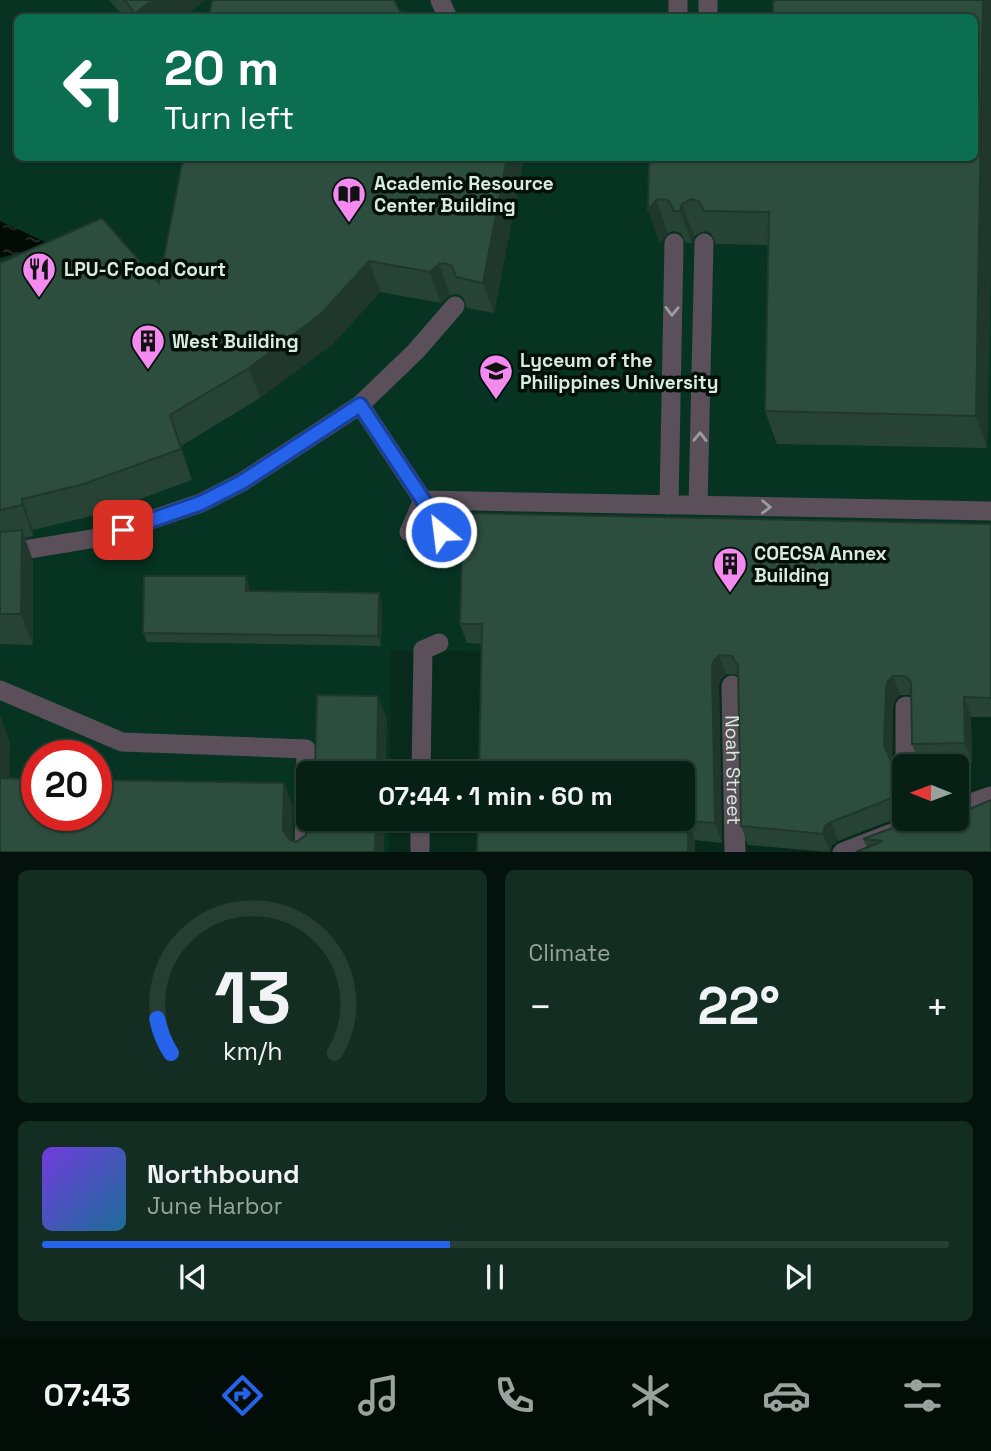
<!DOCTYPE html>
<meta charset="utf-8">
<style>
:root{--surface:#062015;--page:#142d22;--text:#f1f3f6;--muted:#98a3a0;--line:#273e34;--accent:#2563eb}
body{margin:0;font-family:"Space Grotesk",sans-serif;background:var(--page);color:var(--text);height:100vh;display:flex;flex-direction:column;font-size:26px;white-space:nowrap}
*{box-sizing:border-box;margin:0}
p{font-size:23px;color:var(--muted)}
.icon{flex:none;width:38px;height:38px;fill:none;stroke:currentColor;stroke-width:2;stroke-linecap:round;stroke-linejoin:round}
.map{position:relative;height:852px;overflow:hidden}
.details{display:flex;flex-direction:column;gap:18px;padding:18px;background:#03120c;flex:1}
.details>*{flex:none}
.hud{position:absolute;left:14px;top:14px;width:964px;height:147px;border-radius:10px;box-shadow:0 2px 5px #0004,0 0 0 2px var(--line);background:#0b6e4f;color:#fff;overflow:hidden}
.needle{width:46px;rotate:271deg}
.fabs{position:absolute;left:892px;top:754px;display:grid;gap:14px}
.fabs a{display:grid;place-items:center;width:77px;height:77px;border-radius:10px;background:var(--surface);box-shadow:0 2px 5px #0004,0 0 0 2px var(--line);font-size:35px}
.speed{position:absolute;left:21px;top:740px;display:flex;gap:14px;font-size:35px;font-weight:700;text-align:center}
.speed>*{display:grid;place-content:center;width:91px;height:91px;border-radius:50%;background:var(--surface);box-shadow:0 2px 5px #0004,0 0 0 2px var(--line);line-height:1}
.speed .limit{border:10px solid #d22;background:#fff;color:#111}
.pin{position:absolute;display:grid;place-items:center;width:60px;height:60px;color:#fff;margin:-30px;border-radius:14px;box-shadow:0 4px 10px #0006}
.me{position:absolute;width:77px;margin:-38px;rotate:331deg;stroke-linejoin:round;filter:drop-shadow(0 0 5px #0008)}
.turn{display:flex;align-items:center;gap:24px;height:147px;padding:0 35px;font-size:32px}
.turn .icon{width:91px;height:91px;stroke-width:2.5}
.turn b{display:block;font-size:49px;line-height:60px}
.big{font-size:52px;font-weight:600;line-height:1.1}
.details .tile{flex:1;display:flex;flex-direction:column;justify-content:center;gap:10px;min-width:0;padding:0 24px;border-radius:10px;background:var(--page)}
.details .dial{align-items:center;gap:0}
.dial svg{height:182px;overflow:visible;fill:none;stroke:var(--line);stroke-width:7;stroke-linecap:round;text-anchor:middle}
.dial text{fill:var(--text);stroke:none}
.song{display:flex;align-items:center;gap:21px}
.cover{width:84px;height:84px;border-radius:10px;background:linear-gradient(135deg,hsl(260 70% 55%),hsl(200 70% 35%))}
.played{height:7px;border-radius:4px;background:linear-gradient(90deg,var(--accent) 45%,var(--line) 45%)}
.keys{display:flex;justify-content:space-around;direction:ltr}
.heat{display:flex;justify-content:space-between;align-items:center;font-size:38px;direction:ltr}
.details .tiles{flex:1;display:grid;gap:18px;grid-template-columns:1fr 1fr}
.tile:last-child{grid-column:span 2}
.trip{position:absolute;left:296px;top:761px;width:399px;height:70px;border-radius:10px;background:var(--surface);box-shadow:0 2px 5px #0004,0 0 0 2px var(--line);font-weight:600;line-height:70px;text-align:center}
.menu{display:flex;height:112px;justify-content:space-around;align-items:center;background:#020d08;color:var(--muted)}
.menu .icon{width:49px;height:49px}
.menu .current{color:var(--accent)}
.menu b{font-size:32px;color:var(--text)}
.map>svg:first-child{display:block}
</style>
<div class="map">
<svg width="991" height="853" viewBox="0 0 991 853">
<defs>
<pattern id="water-ripples" width="26" height="14" patternUnits="userSpaceOnUse" patternTransform="scale(1.75)"><rect width="26" height="14" fill="#020b06"/><path d="M2 4q2-2 4 0t4 0M15 11q2-2 4 0t4 0" fill="none" stroke="#262f2a"/></pattern>
</defs>
<rect width="100%" height="100%" fill="#082a1c"/>
<path fill="#063322" fill-rule="evenodd" d="M0,0H991V661L391,650L390,773L308,774V819H389V852H0ZM18,18H975V158H18ZM37,756H96V816H37Z"/>
<path fill="url(#water-ripples)" d="M0,221L50,244L0,258Z"/>
<g fill="none" stroke-linecap="round" stroke-linejoin="round">
<g stroke="#5b505a" stroke-width="19">
<path d="M440,0L448,18"/>
<path d="M678,18V0"/>
<path d="M708,18V0"/>
<path d="M360,405L423,500L441,532"/>
<path d="M423,500L991,511"/>
<path d="M669,505L674,243"/>
<path d="M698,505L704,243"/>
<path d="M409,532L423,500"/>
<path d="M0,554L97,538L201,503L242,482L360,405L416,351L455,306"/>
<path d="M423,650L439,643"/>
<path d="M0,690L122,742L306,749L304,853"/>
<path d="M421,774L423,650"/>
<path d="M420,853V819"/>
</g>
<g stroke="#5b505a" stroke-width="21">
<path id="s1" d="M732,686L735,853"/>
<path d="M906,707V766"/>
<path d="M957,809L991,797"/>
<path d="M843,853L931,819"/>
</g>
</g>
<g fill="#274335">
<path d="M109,0H205L182,18H125Z"/>
<path d="M991,0V256L987,448L777,444L765,411L768,245L716,244L711,233L704,231L694,236L692,243H686L681,233L674,231L668,233L660,243L648,210L649,158Z"/>
<path d="M183,158H524L494,313L467,308L463,297L457,294L450,295L441,303L380,292L333,344L260,398L181,446L192,480L96,515L33,530V536L25,538L33,561V645L0,644V263L159,283Z"/>
<path d="M991,524V717H971L972,763L919,764L912,744L911,695H900L895,700L893,707L892,762L905,793V815L838,841L832,845L830,852L748,845L741,826L738,675L726,674L721,679L719,686L722,843L695,840L482,644L467,643L460,624Z"/>
<path d="M246,576L249,586V591L382,602L381,646L147,642L143,633Z"/>
<path d="M920,830L991,852L867,848L863,839Z"/>
</g>
<g fill="#20372b">
<path d="M153,0H205L182,18H137L135,13Z"/>
<path d="M983,0H991V256L987,448L976,416Z"/>
<path d="M507,158H524L494,313L483,283Z"/>
<path d="M656,200L668,233L660,243L648,210Z"/>
<path d="M682,204L694,236L692,243L680,211Z"/>
<path d="M369,261L380,292L333,344L260,398L249,368Z"/>
<path d="M439,264L450,295L441,303L430,272Z"/>
<path d="M170,415L181,446L192,480L181,449Z"/>
<path d="M22,499L33,530V536L22,505Z"/>
<path d="M22,530L33,561V645L21,614Z"/>
<path d="M246,576L249,586V601L246,591Z"/>
<path d="M379,593L382,602L381,646L378,636Z"/>
<path d="M719,655L726,674L721,679L719,686L722,843L715,823L712,667L714,660Z"/>
<path d="M893,676L900,695L895,700L893,707L891,764L884,745L886,688L888,681Z"/>
<path d="M378,696L387,719L386,774H377Z"/>
<path d="M964,697L971,717L972,763L965,743Z"/>
<path d="M1,718L10,742L9,802L0,778Z"/>
<path d="M284,783L293,807L292,852L283,830Z"/>
<path d="M376,819H385L384,852H375Z"/>
<path d="M688,821L695,840V852H688Z"/>
<path d="M831,822L838,841L832,845L830,852L823,834L825,826Z"/>
</g>
<g fill="#2d4e3e" stroke="#20372b" stroke-width="2">
<path d="M124,0H153L135,13Z"/>
<path d="M212,0H394L404,18H209Z"/>
<path d="M773,0H983L976,416L765,411L769,212L704,211L699,201L692,199L682,204L680,211H674L669,201L662,199L656,200L648,210L649,158H975V18H773Z"/>
<path d="M183,158H507L483,283L456,277L452,266L445,263L439,264L430,272L369,261L322,313L249,368L170,415L181,449L84,484L22,499V505L0,510V263L102,218L159,283Z"/>
<path d="M463,513L991,524V698L964,697L965,743L912,744L911,682L905,676H893L888,681L886,688L884,745L905,793L831,822L825,826L823,834L741,826L738,666L732,656L719,655L714,660L712,667L715,823L688,821V852H477L478,819H682V774H479L482,624H460Z"/>
<path d="M22,530L21,614H0V532Z"/>
<path d="M144,576H246V591L379,593L378,636L143,633Z"/>
<path d="M317,695L378,696L377,774H315Z"/>
<path d="M0,718H1L0,778L37,779V816H96V780L284,783L283,830L289,839L296,842L306,835L308,795V819H376L375,852H0Z"/>
<path d="M991,800V852H856L883,841L863,839L916,819L920,830L947,819H957V814Z"/>
</g>
<defs><path id="oneway-chevron" d="M-2-3.5L2.5 0L-2 3.5" fill="none" stroke-width="1.6" stroke-linecap="round" stroke-linejoin="round" transform="scale(1.75)"/></defs>
<g stroke="#9a9e9d">
<use href="#oneway-chevron" transform="translate(672 311) rotate(91)"/>
<use href="#oneway-chevron" transform="translate(700 437) rotate(-89)"/>
<use href="#oneway-chevron" transform="translate(766 507) rotate(1)"/>
</g>
<g fill="none" stroke-linecap="round" stroke-linejoin="round">
<g stroke="#184099" stroke-width="18">
<path id="route" d="M123,530L201,503L242,482L360,405L423,500L441,532"/>
</g>
<use href="#route" stroke="#2563eb" stroke-width="12"/>
</g>
<defs>
<g id="library-pin" transform="scale(1.75)"><path d="M0 17L-7.5 6A9.5 9.5 0 1 1 7.5 6Z" fill="#f489f0" stroke="#040f09"/><path d="M-6-4Q-3-5.5-.7-3.5V5Q-3 3-6 4ZM6-4Q3-5.5 .7-3.5V5Q3 3 6 4Z" fill="#111"/></g>
<g id="restaurant-pin" transform="scale(1.75)"><path d="M0 17L-7.5 6A9.5 9.5 0 1 1 7.5 6Z" fill="#f489f0" stroke="#040f09"/><path d="M-5-6h1v4h1v-4h1v4h1v-4h1v5L-1.5 .5V6h-2V.5L-5-1ZM5-6V6H3V1.5H1.5Q1.5-4 5-6Z" fill="#111"/></g>
<g id="building-pin" transform="scale(1.75)"><path d="M0 17L-7.5 6A9.5 9.5 0 1 1 7.5 6Z" fill="#f489f0" stroke="#040f09"/><path d="M-4-6H4V6H1V3H-1V6H-4ZM-2.5-4.3h1.7v1.8h-1.7ZM.8-4.3h1.7v1.8H.8ZM-2.5-1h1.7V.8h-1.7ZM.8-1h1.7V.8H.8Z" fill="#111"/></g>
<g id="university-pin" transform="scale(1.75)"><path d="M0 17L-7.5 6A9.5 9.5 0 1 1 7.5 6Z" fill="#f489f0" stroke="#040f09"/><path d="M0-5L7-2L0 1L-7-2ZM-4 1L0 2.5L4 1V4Q0 6-4 4Z" fill="#111"/></g>
</defs>
<g fill-rule="evenodd">
<use href="#library-pin" x="349" y="194"/>
<use href="#restaurant-pin" x="39" y="269"/>
<use href="#building-pin" x="148" y="341"/>
<use href="#university-pin" x="496" y="371"/>
<use href="#building-pin" x="730" y="564"/>
</g>
<g text-anchor="middle" dominant-baseline="central" stroke-width="7" stroke-linejoin="round" paint-order="stroke">
<g font-size="19" font-weight="bold" fill="#d8ebe0" stroke="#040f09" text-anchor="start">
<text x="374" y="183">Academic Resource<tspan x="374" dy="22">Center Building</tspan></text>
<text x="64" y="269">LPU-C Food Court</text>
<text x="172" y="341">West Building</text>
<text x="520" y="360">Lyceum of the<tspan x="520" dy="22">Philippines University</tspan></text>
<text x="754" y="553">COECSA Annex<tspan x="754" dy="22">Building</tspan></text>
</g>
<g font-size="19" fill="#d8ebe0" stroke="#040f09">
<text stroke="none"><textPath href="#s1" startOffset="84">Noah Street</textPath></text>
</g>
</g>
</svg>
<div class="fabs">
<a><svg class="needle" viewBox="-14 -14 28 28"><path d="M0-13l5 13h-10z" fill="#e53935"/><path d="M0 13l5-13h-10z" fill="#98a3a0"/></svg></a>
</div>
<div class="speed"><div class="limit">20</div></div>
<div class="pin" style="left:123px;top:530px;background:#d93025"><svg class="icon" aria-label="arrive" viewBox="0 0 24 24"><path d="M6 21V4h12l-3 4 3 4H6"/></svg></div>
<svg class="me" style="left:441px;top:532px" viewBox="-20 -20 40 40"><circle r="17" fill="#2563eb" stroke="#fff" stroke-width="3"/><path d="M0-11L8 9 0 5-8 9z" fill="#fff"/></svg>
<div class="trip">07:44 · 1 min · 60 m</div>
<div class="hud">
<div class="turn"><svg class="icon" aria-label="left" viewBox="0 0 24 24"><path d="M17 20v-9H6M10 6l-5 5 5 5"/></svg><div><b>20 m</b>Turn left</div></div>
</div>
</div>
<section class="details">
<div class="tiles">
<div class="tile dial"><svg viewBox="0 0 100 80">
<path d="M14 69A42 42 0 1 1 86 69"/>
<path d="M14 69A42 42 0 0 1 8 54" stroke="#2563eb"/>
<text x="50" y="56" font-size="32" font-weight="700">13</text>
<text x="50" y="72" font-size="11">km/h</text>
</svg></div>
<div class="tile"><p>Climate</p>
<div class="heat"><a>−</a><b class="big">22°</b><a>+</a></div>
</div>
<div class="tile">
<div class="song"><i class="cover"></i><div><b>Northbound</b><p>June Harbor</p></div></div>
<div class="played"></div>
<div class="keys"><svg class="icon" aria-label="previous" viewBox="0 0 24 24"><path d="M18 5L8 12l10 7zM5 5v14"/></svg><svg class="icon" aria-label="pause" viewBox="0 0 24 24"><path d="M8 5v14M16 5v14"/></svg><svg class="icon" aria-label="next" viewBox="0 0 24 24"><path d="M6 5l10 7-10 7zM19 5v14"/></svg></div>
</div>
</div>
</section>
<nav class="menu">
<b>07:43</b>
<svg class="icon current" aria-label="directions" viewBox="0 0 24 24"><path d="M12 3l9 9-9 9-9-9zM9 14v-3h6M13 9l2 2-2 2"/></svg>
<svg class="icon" aria-label="music" viewBox="0 0 24 24"><path d="M9 18V5l10-2v13"/><circle cx="6" cy="18" r="3"/><circle cx="16" cy="16" r="3"/></svg>
<svg class="icon" aria-label="phone" viewBox="0 0 24 24"><path d="M5 4h4l2 5-3 2q2 4 5 5l2-3 5 2v4C11 20 4 13 5 4z"/></svg>
<svg class="icon" aria-label="climate" viewBox="0 0 24 24"><path d="M12 3v18M4 7l16 10M4 17L20 7"/></svg>
<svg class="icon" aria-label="car" viewBox="0 0 24 24"><path d="M5 17H2v-5l4-1 3-4h7l3 4 3 1v5h-3M9 17h6M6 11h13"/><circle cx="7" cy="17" r="2"/><circle cx="17" cy="17" r="2"/></svg>
<svg class="icon" aria-label="filters" viewBox="0 0 24 24"><path d="M4 7h16M4 17h16"/><circle cx="9" cy="7" r="2"/><circle cx="15" cy="17" r="2"/></svg>
</nav>
